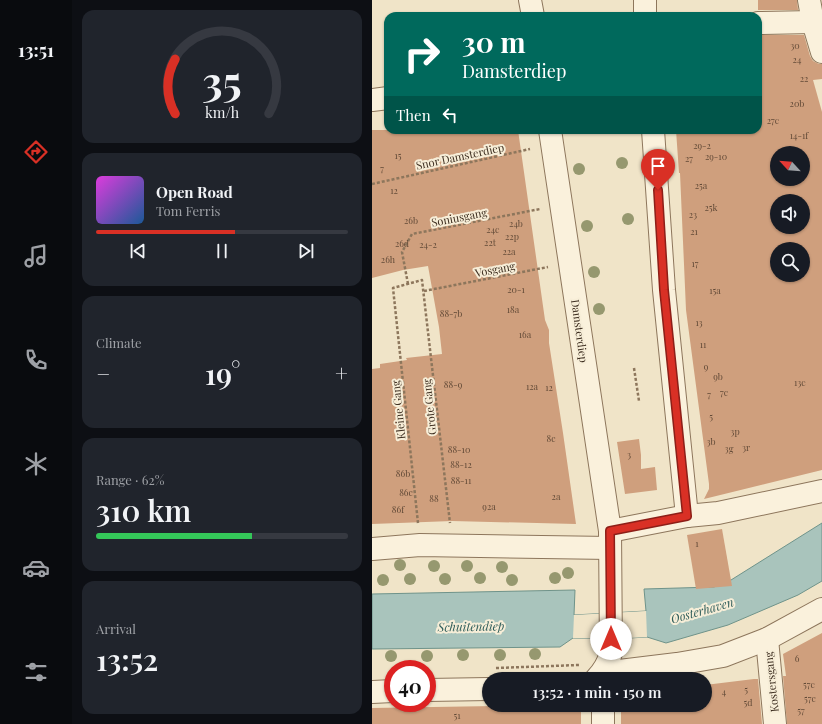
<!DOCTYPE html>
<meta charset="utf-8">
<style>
:root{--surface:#171b24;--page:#20242c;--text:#f1f3f6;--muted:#9ea1a6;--line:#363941;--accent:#d93025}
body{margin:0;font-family:"Playfair Display",serif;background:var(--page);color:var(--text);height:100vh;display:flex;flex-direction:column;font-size:15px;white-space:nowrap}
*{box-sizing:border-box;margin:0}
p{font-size:13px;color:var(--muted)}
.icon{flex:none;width:22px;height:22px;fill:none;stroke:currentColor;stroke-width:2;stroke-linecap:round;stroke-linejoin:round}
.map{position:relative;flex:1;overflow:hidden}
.panel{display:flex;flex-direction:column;gap:10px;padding:10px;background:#0d0f14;width:300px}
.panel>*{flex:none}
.top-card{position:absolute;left:12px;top:12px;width:378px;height:122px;border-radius:12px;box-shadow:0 1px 3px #0004;background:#00695c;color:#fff;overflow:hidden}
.needle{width:26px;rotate:296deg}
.controls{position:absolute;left:398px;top:146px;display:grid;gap:8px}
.controls a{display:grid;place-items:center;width:40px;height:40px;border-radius:50%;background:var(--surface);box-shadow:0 1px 3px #0004;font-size:20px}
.speed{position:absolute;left:12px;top:660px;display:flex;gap:8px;font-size:20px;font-weight:700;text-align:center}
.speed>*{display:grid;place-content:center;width:52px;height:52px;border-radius:50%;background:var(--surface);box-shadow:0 1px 3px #0004;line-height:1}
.speed .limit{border:6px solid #d22;background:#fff;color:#111}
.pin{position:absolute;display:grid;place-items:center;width:34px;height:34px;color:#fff;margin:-41px -17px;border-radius:50% 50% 50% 0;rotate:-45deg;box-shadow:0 0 4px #0007}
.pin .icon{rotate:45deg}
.me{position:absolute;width:44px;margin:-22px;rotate:0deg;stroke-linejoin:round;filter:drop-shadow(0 0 3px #0008)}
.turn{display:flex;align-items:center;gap:14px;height:84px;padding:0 12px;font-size:18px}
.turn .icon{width:52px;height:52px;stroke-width:2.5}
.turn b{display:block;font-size:28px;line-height:34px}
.then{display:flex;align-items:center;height:38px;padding:0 12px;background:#0003;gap:8px;font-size:15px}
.big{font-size:30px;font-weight:600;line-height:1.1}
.panel .card{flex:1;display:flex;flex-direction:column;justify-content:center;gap:6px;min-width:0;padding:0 14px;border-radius:12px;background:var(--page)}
.panel .dial{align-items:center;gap:0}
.dial svg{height:104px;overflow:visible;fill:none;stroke:var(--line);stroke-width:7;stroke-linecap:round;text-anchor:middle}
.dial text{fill:var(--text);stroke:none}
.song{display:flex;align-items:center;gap:12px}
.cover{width:48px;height:48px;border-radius:6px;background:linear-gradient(135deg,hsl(300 70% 55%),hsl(210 70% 35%))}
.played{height:4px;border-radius:2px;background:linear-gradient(90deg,var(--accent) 55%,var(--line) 55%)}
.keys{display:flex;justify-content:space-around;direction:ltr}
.heat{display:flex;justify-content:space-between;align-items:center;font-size:22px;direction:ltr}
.charge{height:6px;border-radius:3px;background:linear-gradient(90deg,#34c759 62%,var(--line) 0)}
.trip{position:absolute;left:110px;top:672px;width:230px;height:40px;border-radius:20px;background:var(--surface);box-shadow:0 1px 3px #0004;font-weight:600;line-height:40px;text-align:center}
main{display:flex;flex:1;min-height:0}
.tabs{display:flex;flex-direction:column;width:72px;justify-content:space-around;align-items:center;background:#090b0e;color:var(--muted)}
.tabs .icon{width:28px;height:28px}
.tabs .current{color:var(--accent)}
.tabs b{font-size:18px;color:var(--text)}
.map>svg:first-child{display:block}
</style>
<main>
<nav class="tabs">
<b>13:51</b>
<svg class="icon current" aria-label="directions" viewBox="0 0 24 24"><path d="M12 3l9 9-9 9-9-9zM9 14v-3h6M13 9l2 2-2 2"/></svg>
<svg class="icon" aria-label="music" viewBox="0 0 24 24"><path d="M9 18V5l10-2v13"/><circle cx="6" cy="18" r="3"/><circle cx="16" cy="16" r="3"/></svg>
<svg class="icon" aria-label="phone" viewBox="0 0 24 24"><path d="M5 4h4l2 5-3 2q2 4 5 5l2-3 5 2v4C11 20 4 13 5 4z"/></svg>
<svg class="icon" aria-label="climate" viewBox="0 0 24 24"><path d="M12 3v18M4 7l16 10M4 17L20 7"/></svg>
<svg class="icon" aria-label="car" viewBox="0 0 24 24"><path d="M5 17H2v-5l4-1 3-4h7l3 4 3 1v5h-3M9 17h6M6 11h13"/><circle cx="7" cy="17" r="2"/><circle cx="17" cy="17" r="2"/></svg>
<svg class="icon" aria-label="filters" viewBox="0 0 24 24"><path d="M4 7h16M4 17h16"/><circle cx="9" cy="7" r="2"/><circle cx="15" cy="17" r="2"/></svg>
</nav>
<section class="panel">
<div class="card dial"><svg viewBox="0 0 100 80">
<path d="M14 69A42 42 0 1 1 86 69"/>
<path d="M14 69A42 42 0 0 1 14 27" stroke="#d93025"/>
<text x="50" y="56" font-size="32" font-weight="700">35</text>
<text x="50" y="72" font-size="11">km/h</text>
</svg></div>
<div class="card">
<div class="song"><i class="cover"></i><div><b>Open Road</b><p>Tom Ferris</p></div></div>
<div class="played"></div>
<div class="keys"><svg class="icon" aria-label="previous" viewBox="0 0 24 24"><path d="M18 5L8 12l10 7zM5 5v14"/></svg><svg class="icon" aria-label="pause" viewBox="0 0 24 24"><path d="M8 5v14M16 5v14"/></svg><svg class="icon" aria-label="next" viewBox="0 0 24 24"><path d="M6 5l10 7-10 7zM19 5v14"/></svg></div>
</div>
<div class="card"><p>Climate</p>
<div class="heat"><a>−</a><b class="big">19°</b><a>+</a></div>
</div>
<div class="card"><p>Range · 62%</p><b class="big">310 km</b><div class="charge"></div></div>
<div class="card"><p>Arrival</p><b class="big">13:52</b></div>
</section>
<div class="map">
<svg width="450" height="724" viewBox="0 0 450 724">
<rect width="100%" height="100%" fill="#f0e4c8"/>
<path fill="#a9c4bc" stroke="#6f938a" d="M450,523V581L426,595L356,625L294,643L275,637L239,639L201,638L188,647L0,649V594L203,590L202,615L274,611L272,589L342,587L359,580Z"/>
<path fill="#f0e4c8" d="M274,611L275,637L239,639L201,638L202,615Z"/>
<g fill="#cf9f7d" fill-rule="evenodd">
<path d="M386,0H425L426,10H386Z"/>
<path d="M386,35H432L438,56L441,61L447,64H450V79L441,80L450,112V470L332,499L337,489V484L314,310L308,173H307L304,130H386ZM405,153H431V179H405ZM405,201H431V227H405ZM405,249H431V275H405Z"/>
<path d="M0,130H146L173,320L177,330V343L191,433L204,524L80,521L0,524V369L8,368V364L35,360L34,358L70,354L67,327L56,266L31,270L0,278Z"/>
<path d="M267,439L269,455V469L283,467L285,490L253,494L245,442Z"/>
<path d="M350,529L360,586L324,589L315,535Z"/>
<path d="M450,633V724H415L411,676H414L411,654Z"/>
<path d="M382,679H386L390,724H249V705H333V685Z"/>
<path d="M180,705H209V724H0V708Z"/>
</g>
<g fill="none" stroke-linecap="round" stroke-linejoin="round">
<g stroke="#8d765c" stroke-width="24">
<g id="minor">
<path d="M158,0L161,16"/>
<path d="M273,0V16"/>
<path d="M437,0L441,22L450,52"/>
<path d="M386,23L441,22"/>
<path d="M0,100L16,98"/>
<path d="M178,130L238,531L239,653C236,664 232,671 224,679"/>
<path d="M281,130L292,290L315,516"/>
<path d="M238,531L315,516L346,513L450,491"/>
<path d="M0,549L48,545L238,548"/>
<path d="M395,639L403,724"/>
<path d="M231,673L305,664L351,656L395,639L450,609"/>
<path d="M55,690L117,689"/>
<path d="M0,692L21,691"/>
<path d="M231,705V724"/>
</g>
</g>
<g stroke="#8d765c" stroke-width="2.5" stroke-dasharray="3 2" stroke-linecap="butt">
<path d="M0,184L158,149"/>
<path d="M36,284L30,252L40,234L168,209"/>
<path d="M52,291L176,267"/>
<path d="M262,368L267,401"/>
<path d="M46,523L21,288L50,280L78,523"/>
<path d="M124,668L207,665"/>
</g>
<use href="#minor" stroke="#faf1dc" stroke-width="22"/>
</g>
<g fill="#96986f">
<circle cx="250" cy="163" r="6"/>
<circle cx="207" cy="169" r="6"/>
<circle cx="256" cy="219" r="6"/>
<circle cx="215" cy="226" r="6"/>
<circle cx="222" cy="272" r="6"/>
<circle cx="227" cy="309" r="6"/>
<circle cx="28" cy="565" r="6"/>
<circle cx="62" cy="566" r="6"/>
<circle cx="95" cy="566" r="6"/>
<circle cx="130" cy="567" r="6"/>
<circle cx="196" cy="573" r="6"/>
<circle cx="108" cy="578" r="6"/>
<circle cx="183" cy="578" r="6"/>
<circle cx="38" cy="579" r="6"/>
<circle cx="73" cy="579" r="6"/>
<circle cx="11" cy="580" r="6"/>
<circle cx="140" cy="580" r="6"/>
<circle cx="163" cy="654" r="6"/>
<circle cx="91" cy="655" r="6"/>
<circle cx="128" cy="655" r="6"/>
<circle cx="19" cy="656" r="6"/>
<circle cx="55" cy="656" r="6"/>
</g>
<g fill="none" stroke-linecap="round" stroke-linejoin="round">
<g stroke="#8d1f18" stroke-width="10">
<path id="route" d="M239,639L238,531L315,516L292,290L286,190"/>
</g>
<use href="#route" stroke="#d93025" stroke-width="7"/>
</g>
<g text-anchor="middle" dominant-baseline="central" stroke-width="4" stroke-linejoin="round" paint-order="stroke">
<g font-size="9" fill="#624a37">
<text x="423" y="45">30</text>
<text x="425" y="59">24</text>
<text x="432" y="78">22</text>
<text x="425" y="103">20b</text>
<text x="401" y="120">27e</text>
<text x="427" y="135">14-1f</text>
<text x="330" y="145">29-2</text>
<text x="26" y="155">15</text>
<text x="344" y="156">29-10</text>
<text x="317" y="158">27</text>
<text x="10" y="168">7</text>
<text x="329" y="185">25a</text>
<text x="22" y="190">12</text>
<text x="339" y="207">25k</text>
<text x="321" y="214">23</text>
<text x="39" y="220">26b</text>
<text x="144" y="223">24b</text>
<text x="121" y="229">24e</text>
<text x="322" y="231">21</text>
<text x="140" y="236">22p</text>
<text x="118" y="242">22t</text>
<text x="30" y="243">26d</text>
<text x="56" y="244">24-2</text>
<text x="137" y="251">22a</text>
<text x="16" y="259">26h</text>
<text x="323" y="263">17</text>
<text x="144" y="289">20-1</text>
<text x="343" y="290">15a</text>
<text x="141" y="309">18a</text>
<text x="79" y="313">88-7b</text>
<text x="327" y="322">13</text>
<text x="153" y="334">16a</text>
<text x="331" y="344">11</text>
<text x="334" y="366">9</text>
<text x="346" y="376">9b</text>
<text x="428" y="382">13e</text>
<text x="81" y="384">88-9</text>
<text x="160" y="386">12a</text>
<text x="177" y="387">12</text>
<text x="352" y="392">7c</text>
<text x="337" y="394">7</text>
<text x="339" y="416">5</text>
<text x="363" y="431">3p</text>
<text x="179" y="438">8c</text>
<text x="339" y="441">3b</text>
<text x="374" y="447">3r</text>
<text x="357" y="448">3g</text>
<text x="87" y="449">88-10</text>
<text x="257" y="454">3</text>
<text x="89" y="464">88-12</text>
<text x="31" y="473">86b</text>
<text x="89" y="480">88-11</text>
<text x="34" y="492">86c</text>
<text x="184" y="496">2a</text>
<text x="62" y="498">88</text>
<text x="117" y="506">92a</text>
<text x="26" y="509">86f</text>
<text x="325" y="543">1</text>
<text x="425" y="658">6</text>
<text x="437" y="684">57e</text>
<text x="374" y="689">5</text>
<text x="352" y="691">4</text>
<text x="438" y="698">57c</text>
<text x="376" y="702">5d</text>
<text x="429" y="710">57</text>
<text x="85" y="715">51</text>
</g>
<g font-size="11" fill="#3d2e20" stroke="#f7eed8">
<text transform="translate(88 156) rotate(-12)">Snor Damsterdiep</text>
<text transform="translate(87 217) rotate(-11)">Soniusgang</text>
<text transform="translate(123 269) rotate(-11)">Vosgang</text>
<text transform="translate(208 331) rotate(82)">Damsterdiep</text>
<text transform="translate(57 407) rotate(-96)">Grote Gang</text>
<text transform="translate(26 410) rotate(-96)">Kleine Gang</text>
<text transform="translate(399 682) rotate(-96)">Kostersgang</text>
</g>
<g font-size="12" font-style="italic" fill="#2f5d5a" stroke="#f7eed8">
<text transform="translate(330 610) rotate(-16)">Oosterhaven</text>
<text transform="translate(99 626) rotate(-1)">Schuitendiep</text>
</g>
</g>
</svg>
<div class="controls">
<a><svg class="needle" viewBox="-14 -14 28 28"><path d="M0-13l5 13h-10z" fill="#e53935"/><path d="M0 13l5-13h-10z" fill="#9ea1a6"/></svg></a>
<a><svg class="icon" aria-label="sound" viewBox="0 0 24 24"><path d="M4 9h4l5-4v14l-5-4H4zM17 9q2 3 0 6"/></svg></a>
<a><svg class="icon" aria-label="search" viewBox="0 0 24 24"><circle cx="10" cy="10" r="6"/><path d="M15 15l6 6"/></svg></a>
</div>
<div class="speed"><div class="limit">40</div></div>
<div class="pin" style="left:286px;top:190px;background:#d93025"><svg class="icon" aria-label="arrive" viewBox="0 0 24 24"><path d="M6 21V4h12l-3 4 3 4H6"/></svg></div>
<svg class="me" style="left:239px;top:639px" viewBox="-20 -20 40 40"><circle r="19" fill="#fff"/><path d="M0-13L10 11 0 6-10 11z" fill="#d93025"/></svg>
<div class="trip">13:52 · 1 min · 150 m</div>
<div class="top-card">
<div class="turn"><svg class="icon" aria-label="right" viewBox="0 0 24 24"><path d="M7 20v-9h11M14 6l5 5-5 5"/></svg><div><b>30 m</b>Damsterdiep</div></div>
<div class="then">Then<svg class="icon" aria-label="left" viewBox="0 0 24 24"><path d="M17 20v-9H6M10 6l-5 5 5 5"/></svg></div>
</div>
</div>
</main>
